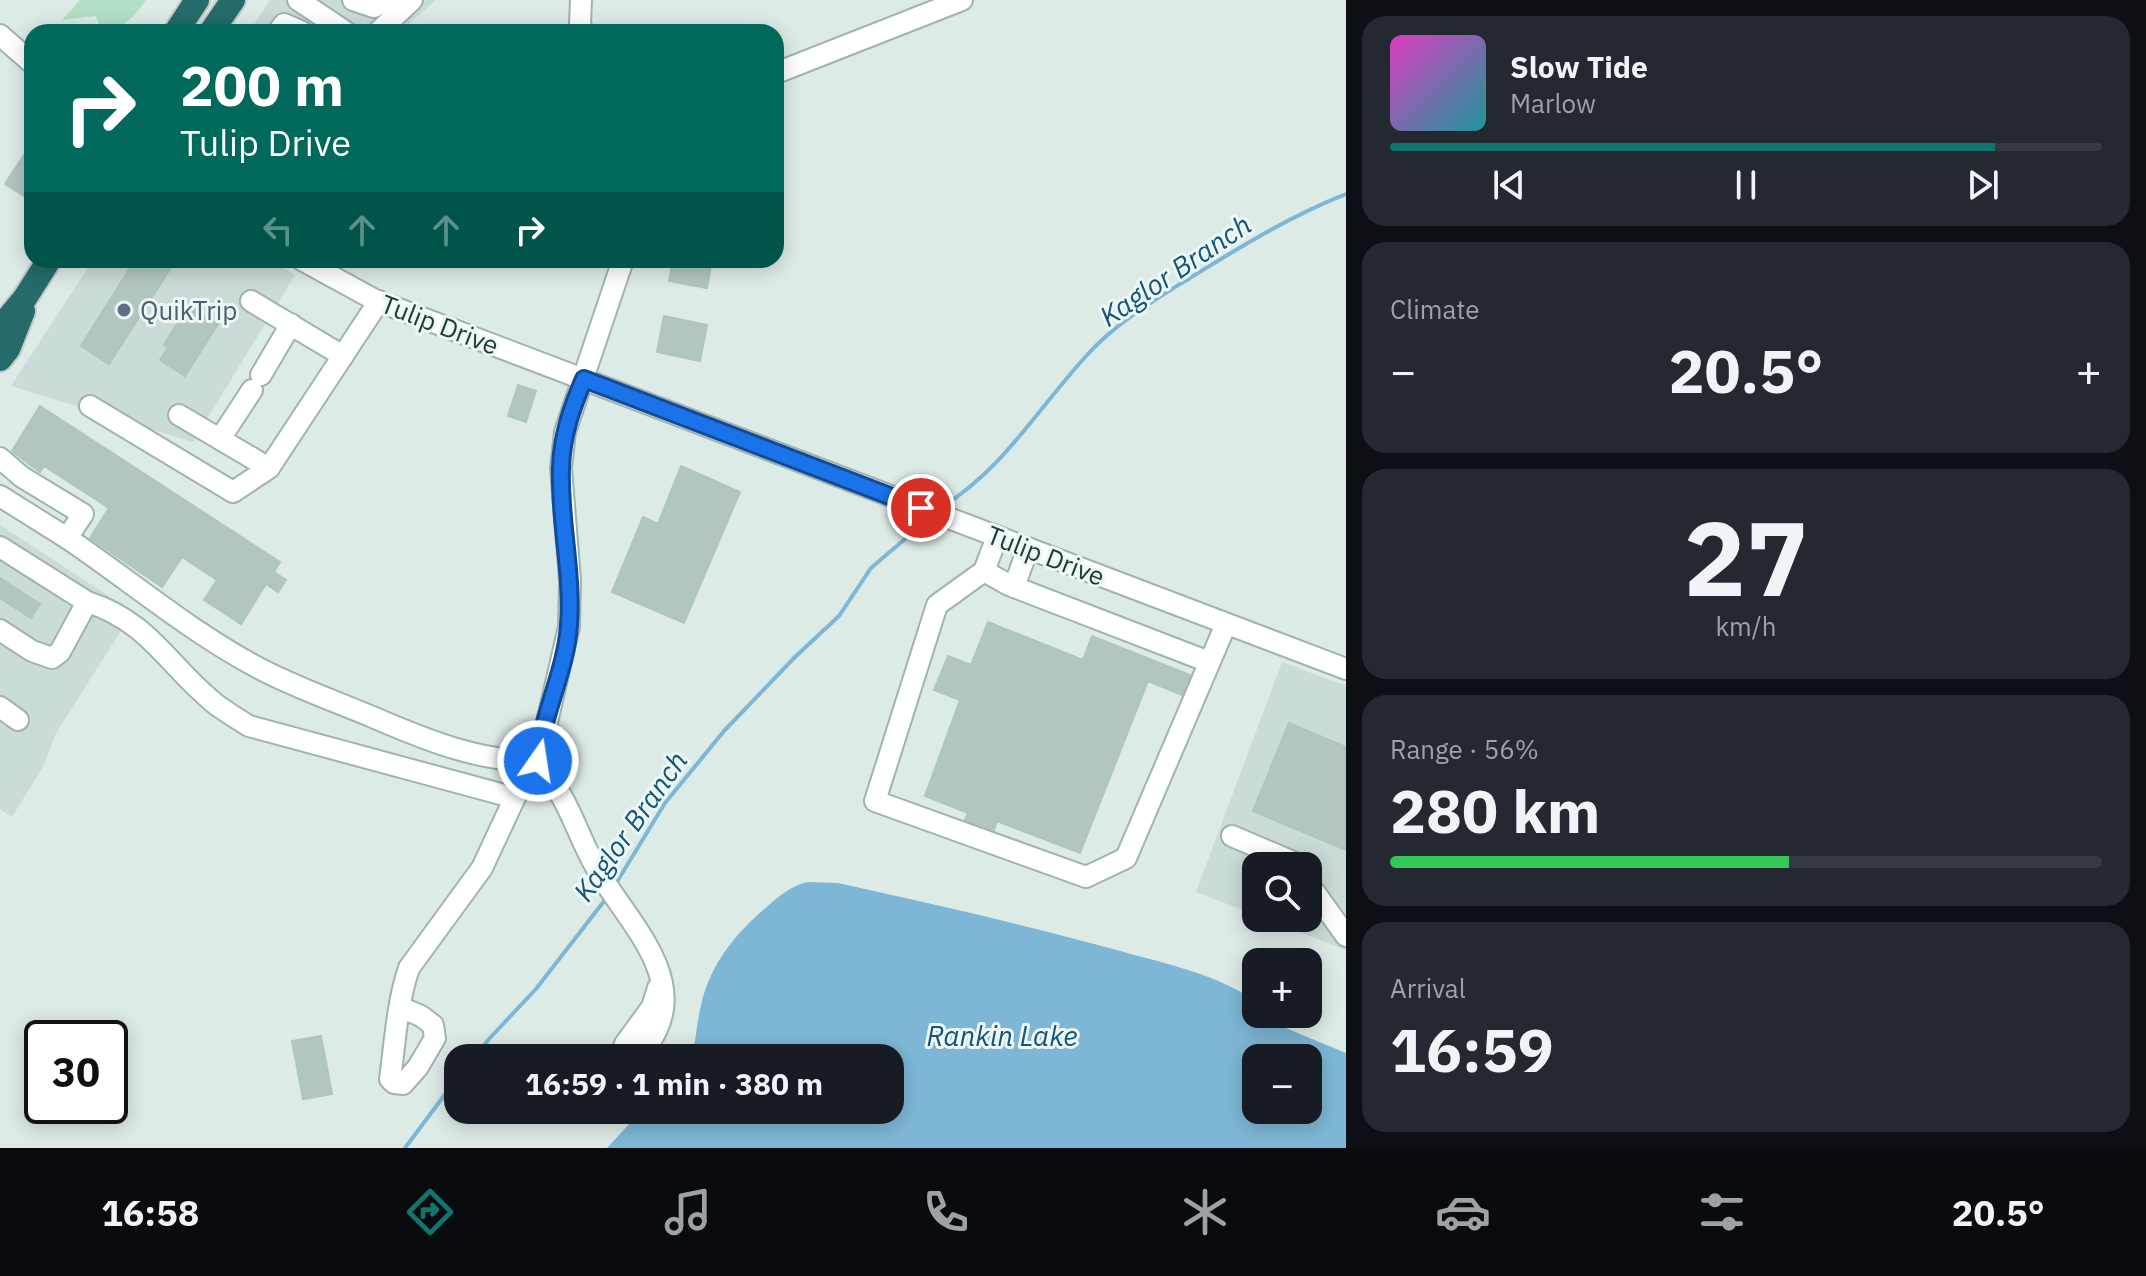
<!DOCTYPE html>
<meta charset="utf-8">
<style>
:root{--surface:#171b24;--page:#242831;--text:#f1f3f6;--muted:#9ea1a6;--line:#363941;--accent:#0f766e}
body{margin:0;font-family:"IBM Plex Sans",sans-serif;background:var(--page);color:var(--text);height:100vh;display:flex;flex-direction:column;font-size:30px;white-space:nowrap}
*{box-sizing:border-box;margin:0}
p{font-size:26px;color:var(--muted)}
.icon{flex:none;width:44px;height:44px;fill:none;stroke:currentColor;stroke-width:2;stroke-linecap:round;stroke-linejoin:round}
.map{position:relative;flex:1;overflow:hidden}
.sheet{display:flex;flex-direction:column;gap:16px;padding:16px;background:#0d0f14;width:800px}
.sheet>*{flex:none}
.top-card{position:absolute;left:24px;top:24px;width:760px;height:244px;border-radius:24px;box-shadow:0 4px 20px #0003;background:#00695c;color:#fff;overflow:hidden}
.buttons{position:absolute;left:1242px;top:852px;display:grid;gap:16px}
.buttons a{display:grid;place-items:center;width:80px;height:80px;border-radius:16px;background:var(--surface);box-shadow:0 4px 20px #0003;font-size:40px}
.speed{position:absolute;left:24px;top:1020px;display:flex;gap:16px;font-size:40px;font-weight:700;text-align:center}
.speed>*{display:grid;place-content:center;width:104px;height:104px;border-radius:50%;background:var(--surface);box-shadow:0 4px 20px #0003;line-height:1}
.speed .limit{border:4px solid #111;border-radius:12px;background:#fff;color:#111}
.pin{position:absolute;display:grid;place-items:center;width:68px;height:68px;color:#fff;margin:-34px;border:4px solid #fff;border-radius:50%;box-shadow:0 2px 8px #0007}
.me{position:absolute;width:88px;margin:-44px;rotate:13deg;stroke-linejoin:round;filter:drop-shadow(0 0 6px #0008)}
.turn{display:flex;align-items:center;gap:28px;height:168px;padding:0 24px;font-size:36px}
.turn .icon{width:104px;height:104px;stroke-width:2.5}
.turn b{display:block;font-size:56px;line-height:68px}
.lanes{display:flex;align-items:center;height:76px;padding:0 24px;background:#0003;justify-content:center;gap:40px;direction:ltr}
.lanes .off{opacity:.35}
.big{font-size:60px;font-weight:800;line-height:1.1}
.sheet .tile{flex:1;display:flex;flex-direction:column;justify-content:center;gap:12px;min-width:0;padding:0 28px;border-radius:24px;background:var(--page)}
.sheet .dial{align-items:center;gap:0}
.dial b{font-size:104px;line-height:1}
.song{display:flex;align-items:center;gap:24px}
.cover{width:96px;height:96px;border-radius:12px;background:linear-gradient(135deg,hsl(310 70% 55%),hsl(180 70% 35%))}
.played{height:8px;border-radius:4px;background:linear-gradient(90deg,var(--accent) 85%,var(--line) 85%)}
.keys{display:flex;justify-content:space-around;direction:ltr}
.heat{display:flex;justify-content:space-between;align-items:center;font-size:44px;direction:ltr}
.charge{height:12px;border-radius:6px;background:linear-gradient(90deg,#34c759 56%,var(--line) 0)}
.trip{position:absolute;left:444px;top:1044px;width:460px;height:80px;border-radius:24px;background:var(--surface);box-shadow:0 4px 20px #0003;font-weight:800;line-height:80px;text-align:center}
.tab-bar{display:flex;height:128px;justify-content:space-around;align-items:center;background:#090b0e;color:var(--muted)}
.tab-bar .icon{width:56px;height:56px}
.tab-bar .selected{color:var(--accent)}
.tab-bar b{font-size:36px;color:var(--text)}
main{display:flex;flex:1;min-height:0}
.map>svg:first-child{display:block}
</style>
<main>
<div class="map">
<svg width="1346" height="1148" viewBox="0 0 1346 1148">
<rect width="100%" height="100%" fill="#ddebe7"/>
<g fill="#cbdbd7">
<path d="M270,0H436L400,32H249Z"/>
<path d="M93,260H271L295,275L193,442L11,386Z"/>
<path d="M0,525L133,612L56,733L44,765L12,817L0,809Z"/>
<path d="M1282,662L1346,686V950L1263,918H1308V866H1256V915L1196,892Z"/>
</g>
<path fill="#b3dfc7" d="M80,0H146C136,15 122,30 102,32L96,16L62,20Z"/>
<path fill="#7eb7d6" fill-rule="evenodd" d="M808,882L838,883C934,904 1030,926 1124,952C1170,965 1217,974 1256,1002V1014H1269L1288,1029L1346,1053V1148H607L642,1110H890V1058H690C697,1040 696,1028 700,1010C708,969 731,938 762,911C777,898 789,886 808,882ZM1256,1058H1308V1110H1256Z"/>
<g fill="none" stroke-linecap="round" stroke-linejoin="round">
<g stroke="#7eb7d6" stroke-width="4">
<path d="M943,506C1001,472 1043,402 1088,354C1114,325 1148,304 1180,284C1234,251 1287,217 1346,194"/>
<path d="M615,885L665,803L724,731L795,657L839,616L871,568L926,521"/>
<path d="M474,1058L489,1039L536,989L608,896"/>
<path d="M405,1148L458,1077"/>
</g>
</g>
<g fill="#b2c6c1" stroke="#afc5c0" stroke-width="2">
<path d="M32,143V184L24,196L5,184Z"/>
<path d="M135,260H156L170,269L109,364L81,346Z"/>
<path d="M673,260H712L707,288L669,281Z"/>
<path d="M193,308L218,324L185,376L160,360L168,348L164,345L180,319L184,322Z"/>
<path d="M664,316L707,325L700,361L657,352Z"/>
<path d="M518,385L536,391L526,422L508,416Z"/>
<path d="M40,406L280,562L274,572L286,580L278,592L266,584L241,624L204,600L217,580L182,557L162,587L90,538L109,508L44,466L40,472L12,451Z"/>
<path d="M681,466L740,492L684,623L612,592L643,517L658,524Z"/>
<path d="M0,578L40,604L31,618L0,598Z"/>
<path d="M988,622L1083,660L1092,636L1190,675L1182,695L1148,681L1080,853L997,821L994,830L965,820L968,813L925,796L960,700L934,690L948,656L971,665Z"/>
<path d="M1289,723L1346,747V850L1253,811Z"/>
<path d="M321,1036L332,1094L303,1099L292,1041Z"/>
</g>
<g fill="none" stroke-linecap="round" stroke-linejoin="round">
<g stroke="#a0b3af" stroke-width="24">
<g id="minor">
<path d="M298,0L346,32"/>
<path d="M353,0L374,7L388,0"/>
<path d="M581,0L580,24L583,32"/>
<path d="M278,32L284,24L302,32"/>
<path d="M378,32L412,0"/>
<path d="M0,35L32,63"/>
<path d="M776,73L962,0"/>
<path d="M302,260L375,300L396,308L1346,669"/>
<path d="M623,260L565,432L561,468L570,580L569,627L538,761C542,777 554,783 562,797C575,820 583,846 597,869C623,916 684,972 657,1029C650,1044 642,1054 627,1058"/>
<path d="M251,301L343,356"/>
<path d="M261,375L291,324"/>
<path d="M90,406L233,492L269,468"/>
<path d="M179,415L269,468L379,301"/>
<path d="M220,439L252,390"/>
<path d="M0,458L22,477L83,514L67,538L0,496"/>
<path d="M997,537L984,571L937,605L875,801L1086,877L1126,858L1226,624"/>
<path d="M67,538C129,580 187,629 253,665C291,686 335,701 375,718C428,741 481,762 538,761"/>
<path d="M0,547L87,602L60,652L52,658L32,651L0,630"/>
<path d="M984,571L1009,585L1209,662"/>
<path d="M1014,587L1028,548"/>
<path d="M87,602C150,621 170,669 218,706C228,713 239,720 249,726L508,796L517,793L538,761"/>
<path d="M0,707L18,720"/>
<path d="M1232,836L1293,862L1296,866"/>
<path d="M1308,883L1346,936"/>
<path d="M400,1007L421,1016L433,1025L435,1038L418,1067L403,1084L394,1083L390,1079C395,1043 397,1003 409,968L482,868L517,793"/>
<path d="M620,1058L625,1044L652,1007L658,988"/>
</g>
</g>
<g stroke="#c0c8c8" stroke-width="28">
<g id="highway">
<path d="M176,32L197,0"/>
<path d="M211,32L233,0"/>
<path d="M0,328L25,298L49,260"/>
<path d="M0,359L8,349L23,311"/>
</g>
</g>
<use href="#minor" stroke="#fff" stroke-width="20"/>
<use href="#highway" stroke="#266a6a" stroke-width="24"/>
</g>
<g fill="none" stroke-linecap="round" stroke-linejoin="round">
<g stroke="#114b97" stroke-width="20">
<path id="route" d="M538,761C541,717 566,671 569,625C573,572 559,520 561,467C562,435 572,407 584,379L921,508"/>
</g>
<use href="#route" stroke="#1a73e8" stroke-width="14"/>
</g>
<circle fill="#5c6f8a" stroke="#edf7f4" stroke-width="3" cx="124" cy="310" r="8"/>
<g text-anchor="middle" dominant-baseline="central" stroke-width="6" stroke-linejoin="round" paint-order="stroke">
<g font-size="26" fill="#4e5e75" stroke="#edf7f4" text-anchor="start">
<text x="140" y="310">QuikTrip</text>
</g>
<g font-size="26" fill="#1d3b39" stroke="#edf7f4">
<text transform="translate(440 324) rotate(21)">Tulip Drive</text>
<text transform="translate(1046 555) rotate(21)">Tulip Drive</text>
</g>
<g font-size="28" font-style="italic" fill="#12557c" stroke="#edf7f4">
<text transform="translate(1175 270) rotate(-34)">Kaglor Branch</text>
<text transform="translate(630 826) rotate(-55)">Kaglor Branch</text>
<text x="1002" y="1035">Rankin Lake</text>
</g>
</g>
</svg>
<div class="buttons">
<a><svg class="icon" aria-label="search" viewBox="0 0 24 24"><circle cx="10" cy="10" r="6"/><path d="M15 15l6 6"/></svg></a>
<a>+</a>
<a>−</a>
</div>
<div class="speed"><div class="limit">30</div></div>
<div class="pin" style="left:921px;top:508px;background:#d93025"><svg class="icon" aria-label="arrive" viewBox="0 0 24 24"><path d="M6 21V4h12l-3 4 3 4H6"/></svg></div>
<svg class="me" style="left:538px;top:761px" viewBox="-20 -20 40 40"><circle r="17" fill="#1a73e8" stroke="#fff" stroke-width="3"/><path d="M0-11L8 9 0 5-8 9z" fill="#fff"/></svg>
<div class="trip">16:59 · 1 min · 380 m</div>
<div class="top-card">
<div class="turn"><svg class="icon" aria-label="right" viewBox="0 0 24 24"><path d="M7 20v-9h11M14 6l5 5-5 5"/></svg><div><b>200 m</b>Tulip Drive</div></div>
<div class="lanes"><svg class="icon off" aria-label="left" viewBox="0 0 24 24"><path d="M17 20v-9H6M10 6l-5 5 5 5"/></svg><svg class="icon off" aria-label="ahead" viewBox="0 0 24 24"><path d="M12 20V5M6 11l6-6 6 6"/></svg><svg class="icon off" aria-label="ahead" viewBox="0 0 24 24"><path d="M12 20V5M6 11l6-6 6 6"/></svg><svg class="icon" aria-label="right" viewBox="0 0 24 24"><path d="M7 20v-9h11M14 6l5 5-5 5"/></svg></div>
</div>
</div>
<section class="sheet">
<div class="tile">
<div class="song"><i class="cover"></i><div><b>Slow Tide</b><p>Marlow</p></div></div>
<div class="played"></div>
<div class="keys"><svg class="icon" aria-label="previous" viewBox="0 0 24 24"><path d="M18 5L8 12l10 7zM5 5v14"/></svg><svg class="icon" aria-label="pause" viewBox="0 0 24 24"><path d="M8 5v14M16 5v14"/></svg><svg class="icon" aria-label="next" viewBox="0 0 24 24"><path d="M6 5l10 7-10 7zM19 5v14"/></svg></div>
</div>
<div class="tile"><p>Climate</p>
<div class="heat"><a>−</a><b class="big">20.5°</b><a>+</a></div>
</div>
<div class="tile dial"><b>27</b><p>km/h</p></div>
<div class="tile"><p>Range · 56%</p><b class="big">280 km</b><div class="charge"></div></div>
<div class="tile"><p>Arrival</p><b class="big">16:59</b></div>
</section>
</main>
<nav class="tab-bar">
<b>16:58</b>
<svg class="icon selected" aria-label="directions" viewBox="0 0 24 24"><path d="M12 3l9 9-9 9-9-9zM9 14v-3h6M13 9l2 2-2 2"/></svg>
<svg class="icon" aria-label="music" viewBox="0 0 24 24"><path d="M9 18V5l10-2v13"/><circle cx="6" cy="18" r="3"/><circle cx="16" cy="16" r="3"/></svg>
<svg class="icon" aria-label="phone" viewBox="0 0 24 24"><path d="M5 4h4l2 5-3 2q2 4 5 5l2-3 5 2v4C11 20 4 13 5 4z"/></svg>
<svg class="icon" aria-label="climate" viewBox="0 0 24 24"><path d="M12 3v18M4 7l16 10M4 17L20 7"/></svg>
<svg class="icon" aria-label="car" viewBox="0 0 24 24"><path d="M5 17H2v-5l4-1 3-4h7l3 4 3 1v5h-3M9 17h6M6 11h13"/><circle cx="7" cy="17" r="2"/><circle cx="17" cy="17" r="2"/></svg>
<svg class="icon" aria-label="filters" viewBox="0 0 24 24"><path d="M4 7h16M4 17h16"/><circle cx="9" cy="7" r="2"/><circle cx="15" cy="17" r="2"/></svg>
<b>20.5°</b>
</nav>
